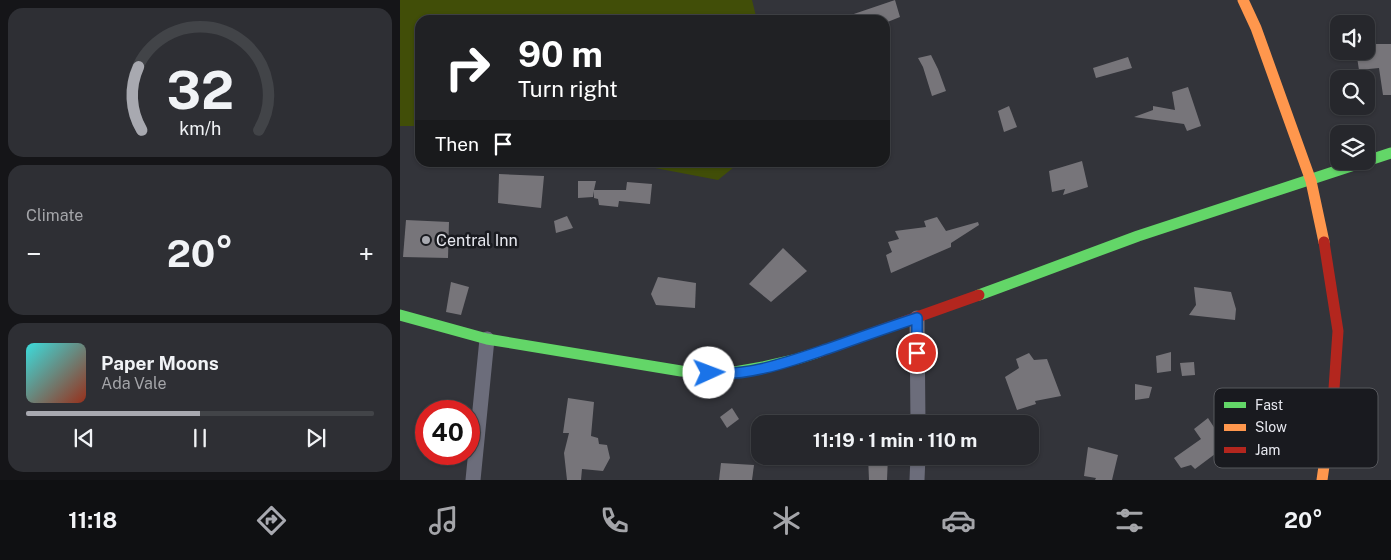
<!DOCTYPE html>
<meta charset="utf-8">
<style>
:root{--surface:#26272c;--page:#2e2f34;--text:#f1f3f6;--muted:#a4a5a9;--line:#424448;--accent:#a8a9b0}
body{margin:0;font-family:"Public Sans",sans-serif;background:var(--page);color:var(--text);height:100vh;display:flex;flex-direction:column;font-size:19px;white-space:nowrap}
*{box-sizing:border-box;margin:0}
p{font-size:16px;color:var(--muted)}
.icon{flex:none;width:28px;height:28px;fill:none;stroke:currentColor;stroke-width:2;stroke-linecap:round;stroke-linejoin:round}
.map{position:relative;flex:1;overflow:hidden}
.sheet{display:flex;flex-direction:column;gap:8px;padding:8px;background:#151518;width:400px}
.sheet>*{flex:none}
.top-card{position:absolute;left:15px;top:15px;width:475px;height:152px;border-radius:15px;box-shadow:0 1px 4px #0004,0 0 0 1px var(--line);background:#202124;color:#fff;overflow:hidden}
.controls{position:absolute;left:930px;top:15px;display:grid;gap:10px}
.controls a{display:grid;place-items:center;width:45px;height:45px;border-radius:10px;background:var(--surface);box-shadow:0 1px 4px #0004,0 0 0 1px var(--line);font-size:25px}
.speed{position:absolute;left:15px;top:400px;display:flex;gap:10px;font-size:25px;font-weight:700;text-align:center}
.speed>*{display:grid;place-content:center;width:65px;height:65px;border-radius:50%;background:var(--surface);box-shadow:0 1px 4px #0004,0 0 0 1px var(--line);line-height:1}
.speed .limit{border:8px solid #d22;background:#fff;color:#111}
.pin{position:absolute;display:grid;place-items:center;width:42px;height:42px;color:#fff;margin:-21px;border:2px solid #fff;border-radius:50%;box-shadow:0 1px 5px #0007}
.me{position:absolute;width:55px;margin:-28px;rotate:88deg;stroke-linejoin:round;filter:drop-shadow(0 0 4px #0008)}
.turn{display:flex;align-items:center;gap:18px;height:105px;padding:0 20px;font-size:22px}
.turn .icon{width:65px;height:65px;stroke-width:2.5}
.turn b{display:block;font-size:35px;line-height:42px}
.then{display:flex;align-items:center;height:48px;padding:0 20px;background:#0003;gap:10px;font-size:19px}
.big{font-size:38px;font-weight:700;line-height:1.1}
.sheet .widget{flex:1;display:flex;flex-direction:column;justify-content:center;gap:8px;min-width:0;padding:0 18px;border-radius:15px;background:var(--page)}
.sheet .dial{align-items:center;gap:0}
.dial svg{height:130px;overflow:visible;fill:none;stroke:var(--line);stroke-width:7;stroke-linecap:round;text-anchor:middle}
.dial text{fill:var(--text);stroke:none}
.song{display:flex;align-items:center;gap:15px}
.cover{width:60px;height:60px;border-radius:8px;background:linear-gradient(135deg,hsl(180 70% 55%),hsl(10 70% 35%))}
.played{height:5px;border-radius:2px;background:linear-gradient(90deg,var(--accent) 50%,var(--line) 50%)}
.keys{display:flex;justify-content:space-around;direction:ltr}
.heat{display:flex;justify-content:space-between;align-items:center;font-size:28px;direction:ltr}
.trip{position:absolute;left:351px;top:415px;width:288px;height:50px;border-radius:15px;background:var(--surface);box-shadow:0 1px 4px #0004,0 0 0 1px var(--line);font-weight:700;line-height:50px;text-align:center}
.menu{display:flex;height:80px;justify-content:space-around;align-items:center;background:#0f1012;color:var(--muted)}
.menu .icon{width:35px;height:35px}
.menu .active{color:var(--accent)}
.menu b{font-size:22px;color:var(--text)}
main{display:flex;flex:1;min-height:0}
.map>svg:first-child{display:block}
</style>
<main>
<section class="sheet">
<div class="widget dial"><svg viewBox="0 0 100 80">
<path d="M14 69A42 42 0 1 1 86 69"/>
<path d="M14 69A42 42 0 0 1 12 30" stroke="#a8a9b0"/>
<text x="50" y="56" font-size="32" font-weight="700">32</text>
<text x="50" y="72" font-size="11">km/h</text>
</svg></div>
<div class="widget"><p>Climate</p>
<div class="heat"><a>−</a><b class="big">20°</b><a>+</a></div>
</div>
<div class="widget">
<div class="song"><i class="cover"></i><div><b>Paper Moons</b><p>Ada Vale</p></div></div>
<div class="played"></div>
<div class="keys"><svg class="icon" aria-label="previous" viewBox="0 0 24 24"><path d="M18 5L8 12l10 7zM5 5v14"/></svg><svg class="icon" aria-label="pause" viewBox="0 0 24 24"><path d="M8 5v14M16 5v14"/></svg><svg class="icon" aria-label="next" viewBox="0 0 24 24"><path d="M6 5l10 7-10 7zM19 5v14"/></svg></div>
</div>
</section>
<div class="map">
<svg width="991" height="480" viewBox="0 0 991 480">
<rect width="100%" height="100%" fill="#33343a"/>
<g fill="#414e08">
<path d="M0,0H352L357,20H20V126H0Z"/>
<path d="M229,163L339,162V163L318,180Z"/>
</g>
<g fill="#77757a">
<path d="M495,0L500,17L485,23V20H443L442,18Z"/>
<path d="M966,44H991V95H983L979,68L959,70L956,51H966Z"/>
<path d="M531,55L538,69L546,91L532,96L523,67L518,58Z"/>
<path d="M728,57L732,68L696,78L693,68Z"/>
<path d="M788,87L801,126L787,131L784,124L734,117L753,110V106L775,110L772,92Z"/>
<path d="M609,106L617,127L604,132L598,111Z"/>
<path d="M682,161L688,187L663,195L665,189L652,192L649,171Z"/>
<path d="M99,174L144,176L141,208L98,203Z"/>
<path d="M178,181H196L194,190H226L227,182L252,184L250,204L219,201L218,207L199,205L198,199L194,198V191L193,197L178,198Z"/>
<path d="M167,216L173,228L156,233L154,221Z"/>
<path d="M537,217L546,231L578,222L579,225L551,243V247L491,273L486,255L492,252L488,242L499,239L495,231L526,227L524,221Z"/>
<path d="M6,220L49,222L48,258L3,257Z"/>
<path d="M383,248L407,271L371,302L349,284Z"/>
<path d="M258,277L296,283L295,308L256,305L251,294Z"/>
<path d="M51,282L69,287L61,315L46,312Z"/>
<path d="M794,287L831,292L836,309L835,320L789,315L796,305Z"/>
<path d="M771,352V371L757,373L756,356Z"/>
<path d="M629,353L634,360L647,359L661,396L635,401L636,404L617,410L605,377L619,368L616,359Z"/>
<path d="M794,362L795,375L782,376L780,363Z"/>
<path d="M735,384L752,387L749,398L735,400Z"/>
<path d="M168,398L194,402L191,436L198,438L199,444L207,445L210,458L203,471L182,469L181,480H167L164,453L169,433H163Z"/>
<path d="M332,408L339,419L327,428L320,417Z"/>
<path d="M808,418L828,449L817,459L815,454L795,469L791,465L781,468L774,458L801,439L794,429Z"/>
<path d="M688,447L718,455L712,480H695L696,478L684,476Z"/>
<path d="M468,456H488L487,480H469Z"/>
<path d="M321,463L354,465L352,480H319Z"/>
</g>
<g fill="none" stroke-linecap="round" stroke-linejoin="round">
<g stroke="#6c6d7b" stroke-width="15">
<path d="M517,318L518,424"/>
<path d="M73,480L87,339"/>
<path d="M517,480L518,456"/>
</g>
<g stroke="#63d668" stroke-width="11">
<path d="M579,295L738,236L991,153"/>
<path d="M0,315L87,339L281,371L323,374L363,367L397,359L419,352"/>
</g>
<g stroke="#ff974d" stroke-width="11">
<path d="M843,0L856,28L911,181L924,242"/>
<path d="M922,480L933,403"/>
</g>
<g stroke="#b3261e" stroke-width="11">
<path d="M924,242L938,331L933,403"/>
<path d="M419,352L579,295"/>
</g>
</g>
<g fill="none" stroke-linecap="round" stroke-linejoin="round">
<g stroke="#114b97" stroke-width="12">
<path id="route" d="M309,373C350,377 394,360 433,347C461,337 489,327 517,318V353"/>
</g>
<use href="#route" stroke="#1a73e8" stroke-width="9"/>
</g>
<circle fill="#a8a9b0" stroke="#191a1f" stroke-width="2" cx="26" cy="240" r="5"/>
<g text-anchor="middle" dominant-baseline="central" stroke-width="5" stroke-linejoin="round" paint-order="stroke">
<g font-size="16" fill="#e7e8ef" stroke="#191a1f" text-anchor="start">
<text x="36" y="240">Central Inn</text>
</g>
</g>
<rect x="814" y="388" width="164" height="80" rx="8" fill="#191a1f" stroke="#57585d" stroke-width="1"/>
<rect x="824" y="402" width="22" height="6" fill="#63d668"/>
<rect x="824" y="424" width="22" height="7" fill="#ff974d"/>
<rect x="824" y="447" width="22" height="6" fill="#b3261e"/>
<g font-size="14" fill="#e7e8ef">
<text x="855" y="410">Fast</text>
<text x="855" y="432">Slow</text>
<text x="855" y="455">Jam</text>
</g>
</svg>
<div class="controls">
<a><svg class="icon" aria-label="sound" viewBox="0 0 24 24"><path d="M4 9h4l5-4v14l-5-4H4zM17 9q2 3 0 6"/></svg></a>
<a><svg class="icon" aria-label="search" viewBox="0 0 24 24"><circle cx="10" cy="10" r="6"/><path d="M15 15l6 6"/></svg></a>
<a><svg class="icon" aria-label="layers" viewBox="0 0 24 24"><path d="M12 4l9 5-9 5-9-5zM3 14l9 5 9-5"/></svg></a>
</div>
<div class="speed"><div class="limit">40</div></div>
<div class="pin" style="left:517px;top:353px;background:#d93025"><svg class="icon" aria-label="arrive" viewBox="0 0 24 24"><path d="M6 21V4h12l-3 4 3 4H6"/></svg></div>
<svg class="me" style="left:309px;top:373px" viewBox="-20 -20 40 40"><circle r="19" fill="#fff"/><path d="M0-13L10 11 0 6-10 11z" fill="#1a73e8"/></svg>
<div class="trip">11:19 · 1 min · 110 m</div>
<div class="top-card">
<div class="turn"><svg class="icon" aria-label="right" viewBox="0 0 24 24"><path d="M7 20v-9h11M14 6l5 5-5 5"/></svg><div><b>90 m</b>Turn right</div></div>
<div class="then">Then<svg class="icon" aria-label="arrive" viewBox="0 0 24 24"><path d="M6 21V4h12l-3 4 3 4H6"/></svg></div>
</div>
</div>
</main>
<nav class="menu">
<b>11:18</b>
<svg class="icon active" aria-label="directions" viewBox="0 0 24 24"><path d="M12 3l9 9-9 9-9-9zM9 14v-3h6M13 9l2 2-2 2"/></svg>
<svg class="icon" aria-label="music" viewBox="0 0 24 24"><path d="M9 18V5l10-2v13"/><circle cx="6" cy="18" r="3"/><circle cx="16" cy="16" r="3"/></svg>
<svg class="icon" aria-label="phone" viewBox="0 0 24 24"><path d="M5 4h4l2 5-3 2q2 4 5 5l2-3 5 2v4C11 20 4 13 5 4z"/></svg>
<svg class="icon" aria-label="climate" viewBox="0 0 24 24"><path d="M12 3v18M4 7l16 10M4 17L20 7"/></svg>
<svg class="icon" aria-label="car" viewBox="0 0 24 24"><path d="M5 17H2v-5l4-1 3-4h7l3 4 3 1v5h-3M9 17h6M6 11h13"/><circle cx="7" cy="17" r="2"/><circle cx="17" cy="17" r="2"/></svg>
<svg class="icon" aria-label="filters" viewBox="0 0 24 24"><path d="M4 7h16M4 17h16"/><circle cx="9" cy="7" r="2"/><circle cx="15" cy="17" r="2"/></svg>
<b>20°</b>
</nav>
